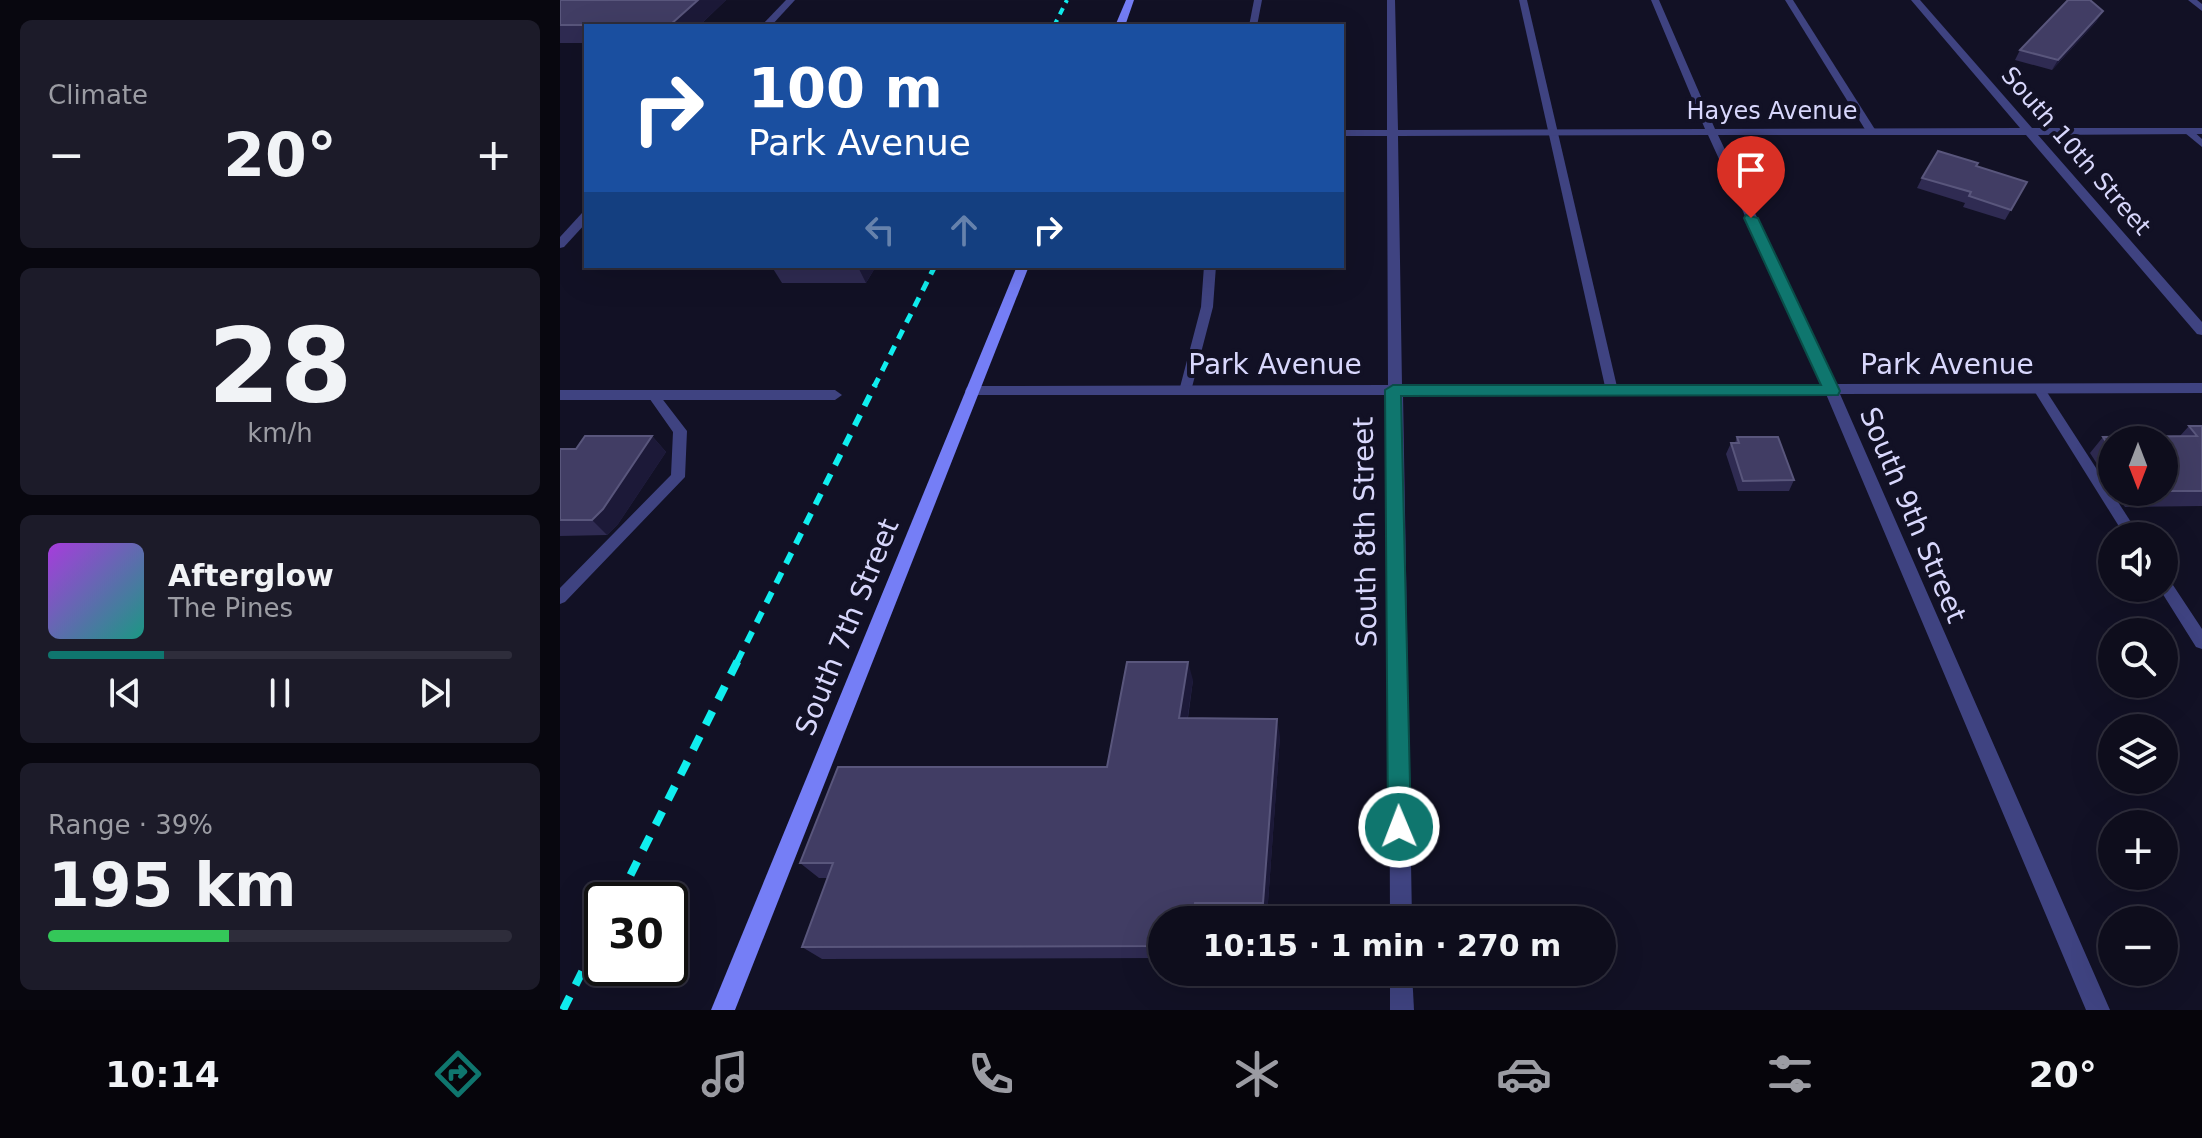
<!DOCTYPE html>
<meta charset="utf-8">
<style>
:root{--surface:#0e0d1c;--page:#1c1b29;--text:#f1f3f6;--muted:#9b9ca3;--line:#2e2d3b;--accent:#0f766e}
body{margin:0;font-family:"DejaVu Sans",sans-serif;background:var(--page);color:var(--text);height:100vh;display:flex;flex-direction:column;font-size:30px;white-space:nowrap}
*{box-sizing:border-box;margin:0}
p{font-size:26px;color:var(--muted)}
.icon{flex:none;width:44px;height:44px;fill:none;stroke:currentColor;stroke-width:2;stroke-linecap:round;stroke-linejoin:round}
.map{position:relative;flex:1;overflow:hidden}
.drawer{display:flex;flex-direction:column;gap:20px;padding:20px;background:#08070f;width:560px}
.drawer>*{flex:none}
.top-card{position:absolute;left:24px;top:24px;width:760px;height:244px;border-radius:0px;box-shadow:0 8px 32px #0002,0 0 0 2px var(--line);background:#1a4fa0;color:#fff;overflow:hidden}
.needle{width:52px;rotate:180deg}
.buttons{position:absolute;left:1538px;top:426px;display:grid;gap:16px}
.buttons a{display:grid;place-items:center;width:80px;height:80px;border-radius:50%;background:var(--surface);box-shadow:0 8px 32px #0002,0 0 0 2px var(--line);font-size:40px}
.speed{position:absolute;left:24px;top:882px;display:flex;gap:16px;font-size:40px;font-weight:700;text-align:center}
.speed>*{display:grid;place-content:center;width:104px;height:104px;border-radius:50%;background:var(--surface);box-shadow:0 8px 32px #0002,0 0 0 2px var(--line);line-height:1}
.speed .limit{border:4px solid #111;border-radius:12px;background:#fff;color:#111}
.pin{position:absolute;display:grid;place-items:center;width:68px;height:68px;color:#fff;margin:-82px -34px;border-radius:50% 50% 50% 0;rotate:-45deg;box-shadow:0 0 8px #0007}
.pin .icon{rotate:45deg}
.me{position:absolute;width:88px;margin:-44px;rotate:359deg;stroke-linejoin:round;filter:drop-shadow(0 0 6px #0008)}
.turn{display:flex;align-items:center;gap:28px;height:168px;padding:0 32px;font-size:36px}
.turn .icon{width:104px;height:104px;stroke-width:2.5}
.turn b{display:block;font-size:56px;line-height:68px}
.lanes{display:flex;align-items:center;height:76px;padding:0 32px;background:#0003;justify-content:center;gap:40px;direction:ltr}
.lanes .off{opacity:.35}
.big{font-size:60px;font-weight:700;line-height:1.1}
.drawer .tile{flex:1;display:flex;flex-direction:column;justify-content:center;gap:12px;min-width:0;padding:0 28px;border-radius:12px;background:var(--page)}
.drawer .dial{align-items:center;gap:0}
.dial b{font-size:104px;line-height:1}
.song{display:flex;align-items:center;gap:24px}
.cover{width:96px;height:96px;border-radius:12px;background:linear-gradient(135deg,hsl(280 70% 55%),hsl(170 70% 35%))}
.played{height:8px;border-radius:4px;background:linear-gradient(90deg,var(--accent) 25%,var(--line) 25%)}
.keys{display:flex;justify-content:space-around;direction:ltr}
.heat{display:flex;justify-content:space-between;align-items:center;font-size:44px;direction:ltr}
.charge{height:12px;border-radius:6px;background:linear-gradient(90deg,#34c759 39%,var(--line) 0)}
.trip{position:absolute;left:588px;top:906px;width:468px;height:80px;border-radius:40px;background:var(--surface);box-shadow:0 8px 32px #0002,0 0 0 2px var(--line);font-weight:700;line-height:80px;text-align:center}
.menu{display:flex;height:128px;justify-content:space-around;align-items:center;background:#06050b;color:var(--muted)}
.menu .icon{width:56px;height:56px}
.menu .selected{color:var(--accent)}
.menu b{font-size:36px;color:var(--text)}
main{display:flex;flex:1;min-height:0}
.map>svg:first-child{display:block}
</style>
<main>
<section class="drawer">
<div class="tile"><p>Climate</p>
<div class="heat"><a>−</a><b class="big">20°</b><a>+</a></div>
</div>
<div class="tile dial"><b>28</b><p>km/h</p></div>
<div class="tile">
<div class="song"><i class="cover"></i><div><b>Afterglow</b><p>The Pines</p></div></div>
<div class="played"></div>
<div class="keys"><svg class="icon" aria-label="previous" viewBox="0 0 24 24"><path d="M18 5L8 12l10 7zM5 5v14"/></svg><svg class="icon" aria-label="pause" viewBox="0 0 24 24"><path d="M8 5v14M16 5v14"/></svg><svg class="icon" aria-label="next" viewBox="0 0 24 24"><path d="M6 5l10 7-10 7zM19 5v14"/></svg></div>
</div>
<div class="tile"><p>Range · 39%</p><b class="big">195 km</b><div class="charge"></div></div>
</section>
<div class="map">
<svg width="1642" height="1010" viewBox="0 0 1642 1010">
<rect width="100%" height="100%" fill="#121125"/>
<g fill="none" stroke-linecap="round" stroke-linejoin="round">
<g fill="#3f4381" fill-rule="evenodd">
<path d="M694,0H702L697,26H689Z"/>
<path d="M959,0H967L1058,391L1052,395L1046,391Z"/>
<path d="M1225,0H1233L1316,131L1314,133L1306,131Z"/>
<path d="M1625,129H1631L1642,139V147L1625,133Z"/>
<path d="M644,266H656L653,307L631,391L625,395L619,391L641,307Z"/>
<path d="M1479,385L1483,386L1580,536H1565L1473,389Z"/>
<path d="M93,391L97,392L127,431L125,477L5,602L0,604V588L111,475L113,432L87,395Z"/>
<path d="M1604,577L1609,579L1642,629V649L1636,647L1599,588H1604Z"/>
</g>
<g fill="#3f4381" fill-rule="evenodd">
<path d="M226,0H235L211,26H201Z"/>
<path d="M827,0H835L838,130L1145,129L1091,0H1099L1155,129L1460,128L1351,0H1360L1472,128H1642V134L1478,135L1642,322V335L1637,334L1466,135H1158L1276,384L1642,383V393L1280,394L1550,1010H1526L1266,394L843,395L852,920H830L828,395H407L405,391L407,387L412,386L828,385L827,136H782V130H827ZM1148,135L1262,384L842,385L838,136Z"/>
<path d="M1628,0H1637L1642,4V11Z"/>
<path d="M26,212V223L4,247L0,248V237L22,213Z"/>
<path d="M0,390H275L282,395L275,400H0Z"/>
<path d="M830,972H852L854,1010H830Z"/>
</g>
<g fill="#757ef6" fill-rule="evenodd">
<path d="M566,0H574L565,26H555Z"/>
<path d="M457,266H469L175,1010H151Z"/>
</g>
<path stroke="#10eeef" stroke-width="4" stroke-dasharray="7 6" stroke-linecap="butt" d="M494,26L507,0"/>
<path stroke="#10eeef" stroke-width="5" stroke-dasharray="10 8" stroke-linecap="butt" d="M314,387L375,266"/>
<path stroke="#10eeef" stroke-width="6" stroke-dasharray="12 10" stroke-linecap="butt" d="M177,662L315,385"/>
<g stroke="#10eeef" stroke-width="8" stroke-dasharray="15 13" stroke-linecap="butt">
<path d="M58,900L178,660"/>
<path d="M3,1010L42,932"/>
</g>
</g>
<g fill="#2f2b52">
<path d="M0,0H166L139,26H26V43H0Z"/>
<path d="M1537,21L1492,70L1455,60L1460,50Z"/>
<path d="M1416,166L1467,182L1445,220L1403,207L1405,203L1357,188L1362,178Z"/>
<path d="M213,266H316L306,283H222L212,267Z"/>
<path d="M1629,426H1642V506L1565,507L1555,492H1604V440H1552V487L1530,453L1543,437H1619Z"/>
<path d="M92,436L106,452L58,524L47,535L0,536V449H16Z"/>
<path d="M1177,437L1234,480L1229,491H1178L1166,454L1171,443H1175Z"/>
<path d="M633,680L628,718L720,736L707,916H641L602,920V958L262,959L242,947L268,878H259L240,863L547,767Z"/>
</g>
<g fill="#1c1938">
<path d="M138,0H166L139,26H111L110,25Z"/>
<path d="M1543,11L1537,21L1492,70L1498,60Z"/>
<path d="M299,266H316L306,283L298,267Z"/>
<path d="M92,436L106,452L58,524L47,535L32,520Z"/>
<path d="M628,662L633,680L625,735L619,718Z"/>
<path d="M717,719L720,736L707,916L703,903Z"/>
<path d="M635,903L641,916V920H633Z"/>
</g>
<g fill="#413d64" stroke="#59567c" stroke-width="2">
<path d="M0,0H138L110,25H0Z"/>
<path d="M1508,0H1530L1543,11L1498,60L1460,50Z"/>
<path d="M1378,151L1418,163L1416,166L1467,182L1451,210L1409,196L1411,192L1362,178Z"/>
<path d="M213,266H299L212,267Z"/>
<path d="M1629,426H1642V491H1604V440H1552V451L1543,437L1637,436Z"/>
<path d="M25,436H92L43,509L32,520H0V449H16Z"/>
<path d="M1177,437H1218L1234,480L1183,481L1171,443H1179Z"/>
<path d="M567,662H628L619,718L717,719L703,903H635L633,920H602V946L242,947L273,863H240L278,767H547Z"/>
</g>
<path fill="#0f766e" stroke="#0a4d48" stroke-width="2" d="M1186,215L1198,218L1280,391L1278,395L841,396L851,827L847,835L839,838L831,835L828,827L825,390L833,385H1261L1184,218Z"/>
<g text-anchor="middle" dominant-baseline="central" stroke-width="8" stroke-linejoin="round" paint-order="stroke">
<g font-size="24" fill="#d8d7fc" stroke="#121125">
<text x="1212" y="111">Hayes Avenue</text>
<text transform="translate(1516 151) rotate(49)">South 10th Street</text>
</g>
<g font-size="28" fill="#d8d7fc" stroke="#121125">
<text x="715" y="364">Park Avenue</text>
<text x="1387" y="364">Park Avenue</text>
<text transform="translate(1353 515) rotate(67)">South 9th Street</text>
<text transform="translate(805 532) rotate(-91)">South 8th Street</text>
<text transform="translate(287 627) rotate(-68)">South 7th Street</text>
</g>
</g>
</svg>
<div class="buttons">
<a><svg class="needle" viewBox="-14 -14 28 28"><path d="M0-13l5 13h-10z" fill="#e53935"/><path d="M0 13l5-13h-10z" fill="#9b9ca3"/></svg></a>
<a><svg class="icon" aria-label="sound" viewBox="0 0 24 24"><path d="M4 9h4l5-4v14l-5-4H4zM17 9q2 3 0 6"/></svg></a>
<a><svg class="icon" aria-label="search" viewBox="0 0 24 24"><circle cx="10" cy="10" r="6"/><path d="M15 15l6 6"/></svg></a>
<a><svg class="icon" aria-label="layers" viewBox="0 0 24 24"><path d="M12 4l9 5-9 5-9-5zM3 14l9 5 9-5"/></svg></a>
<a>+</a>
<a>−</a>
</div>
<div class="speed"><div class="limit">30</div></div>
<div class="pin" style="left:1191px;top:218px;background:#d93025"><svg class="icon" aria-label="arrive" viewBox="0 0 24 24"><path d="M6 21V4h12l-3 4 3 4H6"/></svg></div>
<svg class="me" style="left:839px;top:827px" viewBox="-20 -20 40 40"><circle r="17" fill="#0f766e" stroke="#fff" stroke-width="3"/><path d="M0-11L8 9 0 5-8 9z" fill="#fff"/></svg>
<div class="trip">10:15 · 1 min · 270 m</div>
<div class="top-card">
<div class="turn"><svg class="icon" aria-label="right" viewBox="0 0 24 24"><path d="M7 20v-9h11M14 6l5 5-5 5"/></svg><div><b>100 m</b>Park Avenue</div></div>
<div class="lanes"><svg class="icon off" aria-label="left" viewBox="0 0 24 24"><path d="M17 20v-9H6M10 6l-5 5 5 5"/></svg><svg class="icon off" aria-label="ahead" viewBox="0 0 24 24"><path d="M12 20V5M6 11l6-6 6 6"/></svg><svg class="icon" aria-label="right" viewBox="0 0 24 24"><path d="M7 20v-9h11M14 6l5 5-5 5"/></svg></div>
</div>
</div>
</main>
<nav class="menu">
<b>10:14</b>
<svg class="icon selected" aria-label="directions" viewBox="0 0 24 24"><path d="M12 3l9 9-9 9-9-9zM9 14v-3h6M13 9l2 2-2 2"/></svg>
<svg class="icon" aria-label="music" viewBox="0 0 24 24"><path d="M9 18V5l10-2v13"/><circle cx="6" cy="18" r="3"/><circle cx="16" cy="16" r="3"/></svg>
<svg class="icon" aria-label="phone" viewBox="0 0 24 24"><path d="M5 4h4l2 5-3 2q2 4 5 5l2-3 5 2v4C11 20 4 13 5 4z"/></svg>
<svg class="icon" aria-label="climate" viewBox="0 0 24 24"><path d="M12 3v18M4 7l16 10M4 17L20 7"/></svg>
<svg class="icon" aria-label="car" viewBox="0 0 24 24"><path d="M5 17H2v-5l4-1 3-4h7l3 4 3 1v5h-3M9 17h6M6 11h13"/><circle cx="7" cy="17" r="2"/><circle cx="17" cy="17" r="2"/></svg>
<svg class="icon" aria-label="filters" viewBox="0 0 24 24"><path d="M4 7h16M4 17h16"/><circle cx="9" cy="7" r="2"/><circle cx="15" cy="17" r="2"/></svg>
<b>20°</b>
</nav>
